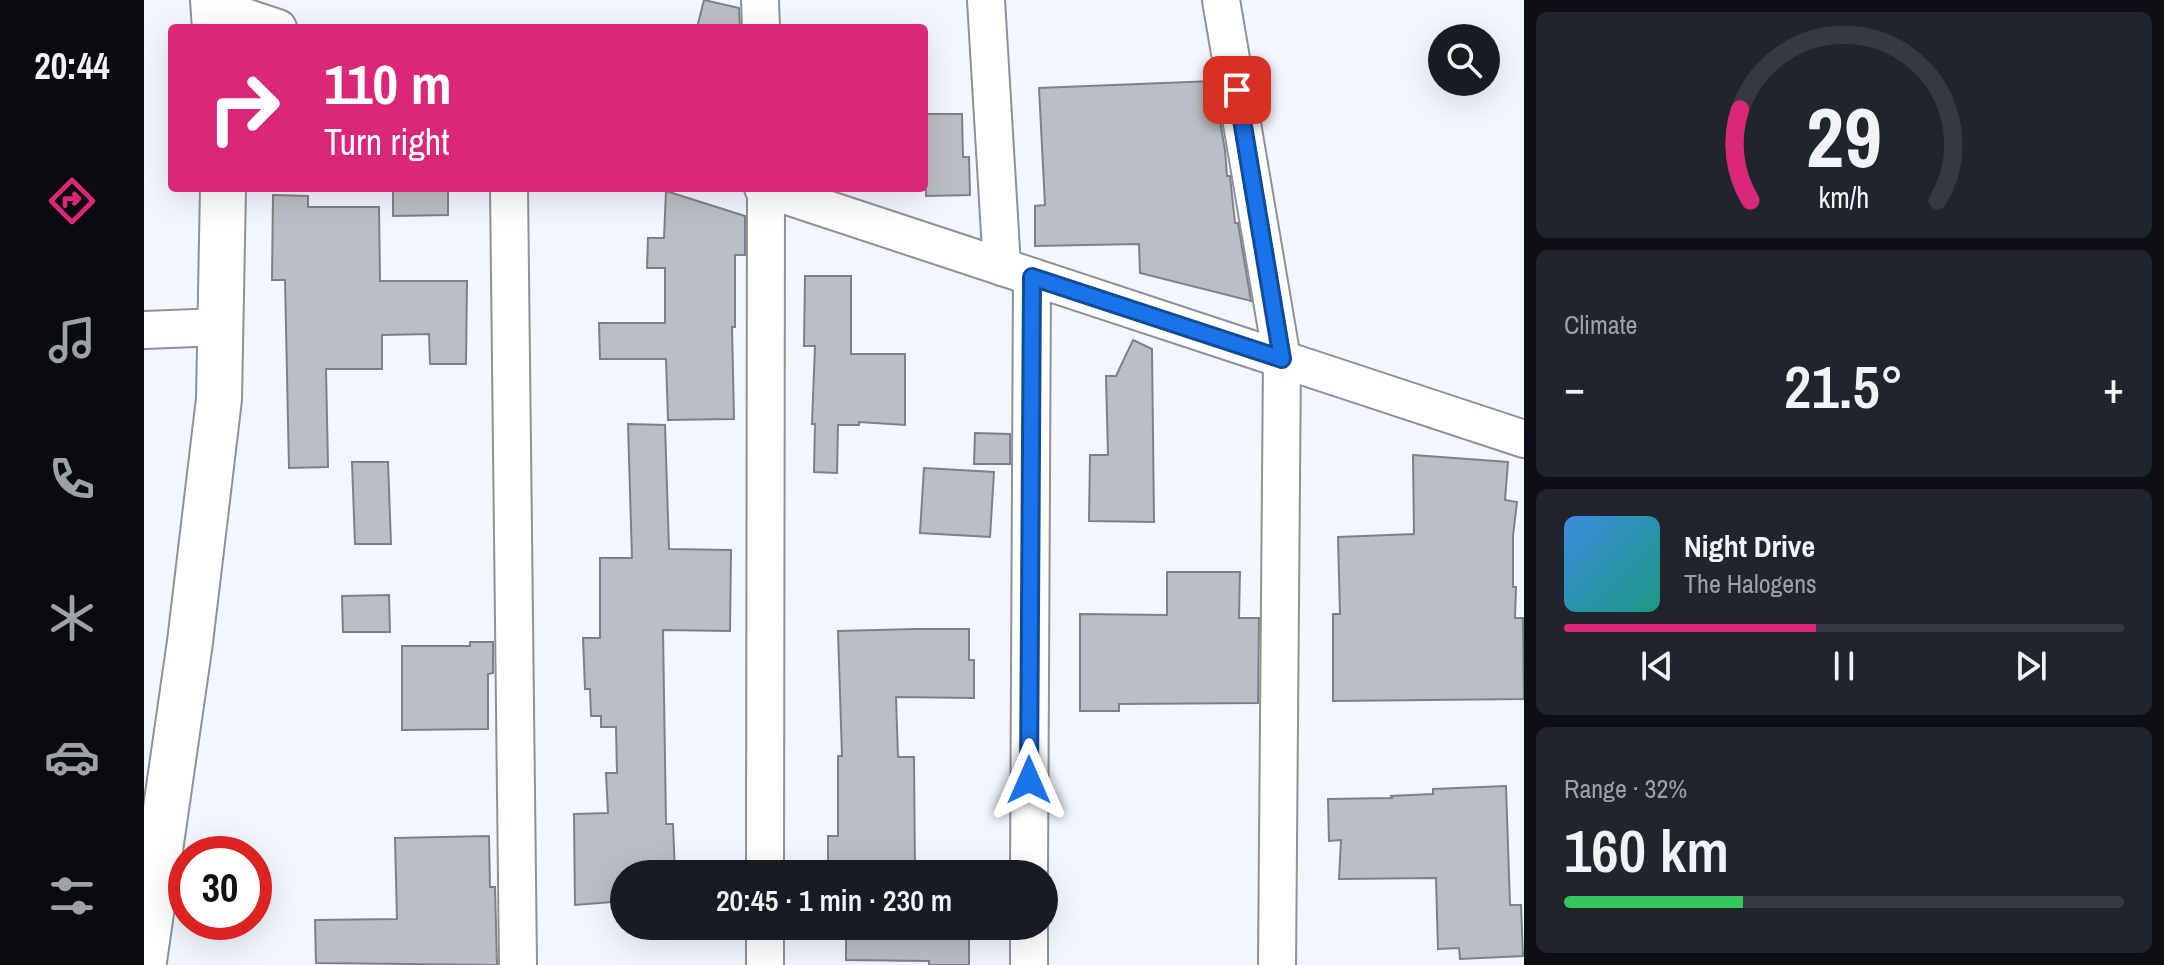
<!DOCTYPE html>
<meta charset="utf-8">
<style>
:root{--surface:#171b24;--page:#20242c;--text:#f1f3f6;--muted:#9ea1a6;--line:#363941;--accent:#db2777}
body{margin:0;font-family:"Archivo Narrow",sans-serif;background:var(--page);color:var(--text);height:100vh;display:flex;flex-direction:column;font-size:30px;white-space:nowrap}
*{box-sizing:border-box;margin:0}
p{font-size:26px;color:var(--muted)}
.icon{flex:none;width:44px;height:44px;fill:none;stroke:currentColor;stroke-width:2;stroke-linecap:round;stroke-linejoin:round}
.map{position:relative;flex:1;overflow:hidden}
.details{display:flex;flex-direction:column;gap:12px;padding:12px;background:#0d0f14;width:640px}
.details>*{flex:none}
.hud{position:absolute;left:24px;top:24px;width:760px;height:168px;border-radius:8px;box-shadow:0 8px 32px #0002;background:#db2777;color:#fff;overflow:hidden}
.fabs{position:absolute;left:1284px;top:24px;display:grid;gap:16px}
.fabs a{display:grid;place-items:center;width:72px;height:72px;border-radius:50%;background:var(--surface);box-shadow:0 8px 32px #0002;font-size:40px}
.speed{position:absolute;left:24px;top:836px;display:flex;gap:16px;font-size:40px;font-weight:700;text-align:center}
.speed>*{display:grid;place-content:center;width:104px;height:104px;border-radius:50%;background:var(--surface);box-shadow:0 8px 32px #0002;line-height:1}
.speed .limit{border:12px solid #d22;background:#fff;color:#111}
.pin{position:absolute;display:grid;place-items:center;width:68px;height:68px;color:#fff;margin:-34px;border-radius:16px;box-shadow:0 4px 12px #0006}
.me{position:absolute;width:88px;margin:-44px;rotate:0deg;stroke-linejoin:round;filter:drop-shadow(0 0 6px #0008)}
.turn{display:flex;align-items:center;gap:28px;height:168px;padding:0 24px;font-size:36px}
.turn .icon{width:104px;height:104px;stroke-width:2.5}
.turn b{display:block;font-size:56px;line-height:68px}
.big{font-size:60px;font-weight:600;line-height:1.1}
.details .widget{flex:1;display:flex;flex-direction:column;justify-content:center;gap:12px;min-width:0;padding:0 28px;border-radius:12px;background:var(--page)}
.details .dial{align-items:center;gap:0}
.dial svg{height:208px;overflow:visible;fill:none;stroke:var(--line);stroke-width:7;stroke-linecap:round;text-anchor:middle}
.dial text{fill:var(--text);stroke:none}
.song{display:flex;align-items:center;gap:24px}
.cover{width:96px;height:96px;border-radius:12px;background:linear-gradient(135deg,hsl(210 70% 55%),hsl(170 70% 35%))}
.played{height:8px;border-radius:4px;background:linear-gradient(90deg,var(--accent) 45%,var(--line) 45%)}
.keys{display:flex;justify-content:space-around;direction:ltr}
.heat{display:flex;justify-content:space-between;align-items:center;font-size:44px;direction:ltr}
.charge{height:12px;border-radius:6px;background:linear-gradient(90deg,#34c759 32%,var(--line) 0)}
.trip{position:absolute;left:466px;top:860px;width:448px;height:80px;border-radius:40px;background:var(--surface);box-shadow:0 8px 32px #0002;font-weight:600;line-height:80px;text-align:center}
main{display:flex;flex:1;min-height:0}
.tab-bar{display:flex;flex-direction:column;width:144px;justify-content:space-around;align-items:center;background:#090b0e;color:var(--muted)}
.tab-bar .icon{width:56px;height:56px}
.tab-bar .on{color:var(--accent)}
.tab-bar b{font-size:36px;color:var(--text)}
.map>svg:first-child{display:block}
</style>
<main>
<nav class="tab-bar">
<b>20:44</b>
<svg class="icon on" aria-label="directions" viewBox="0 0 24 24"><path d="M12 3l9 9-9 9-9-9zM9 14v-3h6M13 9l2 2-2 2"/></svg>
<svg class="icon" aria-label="music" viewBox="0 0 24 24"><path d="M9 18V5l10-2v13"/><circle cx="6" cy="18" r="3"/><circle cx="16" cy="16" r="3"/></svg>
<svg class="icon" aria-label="phone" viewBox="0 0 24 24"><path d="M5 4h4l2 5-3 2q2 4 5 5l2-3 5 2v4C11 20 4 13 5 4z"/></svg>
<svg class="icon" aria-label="climate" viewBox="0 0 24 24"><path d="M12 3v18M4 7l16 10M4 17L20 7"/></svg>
<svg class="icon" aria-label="car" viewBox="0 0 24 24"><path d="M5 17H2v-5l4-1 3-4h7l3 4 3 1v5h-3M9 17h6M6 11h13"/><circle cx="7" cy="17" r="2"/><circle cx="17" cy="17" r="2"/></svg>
<svg class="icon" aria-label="filters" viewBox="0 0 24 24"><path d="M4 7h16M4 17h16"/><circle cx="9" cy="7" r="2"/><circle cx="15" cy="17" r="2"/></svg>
</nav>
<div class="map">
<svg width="1380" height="965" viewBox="0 0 1380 965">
<rect width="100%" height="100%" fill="#f2f6fd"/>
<g fill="#bbbfc5" stroke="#7d8086" stroke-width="2">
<path d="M560,0L595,8L596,28H553Z"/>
<path d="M1069,81L1081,150L1083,176H1086L1091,223H1094L1107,301L996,273L995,244L891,246V206L901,205L895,88Z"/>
<path d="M780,114H818L819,157H825L826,195L782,196Z"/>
<path d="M249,188H304V215L249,216Z"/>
<path d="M522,191L601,216V255H591V327H588L590,419L524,420L522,359H456L455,323H521V268H503L504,238H520Z"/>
<path d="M129,195L164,196V207H235L236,281H323L322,364H286L285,334L238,335V369H182L184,467L145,468L141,280H128Z"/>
<path d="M661,276H707V354H761V425L715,422V425H694L693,473L670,472L671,424H668L671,346H660Z"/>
<path d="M989,340L1008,349L1010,522L945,521L946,455H964L962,376H972Z"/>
<path d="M484,424L521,425L525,549L587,550L586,631L519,630L522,824H529L531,874H480V901L431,905L430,814L464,813L462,773H473L472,727H457V716H447L446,689H441L439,638H456V558H488Z"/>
<path d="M831,433L866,434V464H830Z"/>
<path d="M1269,455L1364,462L1361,500L1373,502L1369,536V587H1372L1371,618H1379L1380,699L1189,701V614H1196L1194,537L1270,534Z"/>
<path d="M208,462H244L247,544H211Z"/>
<path d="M780,468L850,472L846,537L776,533Z"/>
<path d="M1023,572H1096L1095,618H1115L1114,703L975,704V711H936V614L1023,615Z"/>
<path d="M245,595L246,632H199L198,596Z"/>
<path d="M772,629H825V660H830V698L752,697L754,757H770L771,874H684V836H694V756H698L694,631Z"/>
<path d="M326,642H349V673L344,674V729L258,730V646H326Z"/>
<path d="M1362,786L1366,905H1377L1379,956L1316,959L1315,948L1294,949L1292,878L1195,879L1197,840L1185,841L1184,799L1248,798L1247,796L1289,794V789Z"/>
<path d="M345,836L346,887H351L353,965L172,963L171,920L253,919L251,838Z"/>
<path d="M702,926H825V965H785V961L702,960Z"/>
</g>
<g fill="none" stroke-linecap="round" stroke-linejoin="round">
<g stroke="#8e9298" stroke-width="40">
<g id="minor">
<path d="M616,0L617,28"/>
<path d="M842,0L858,267"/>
<path d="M1077,0L1138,359L1133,965"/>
<path d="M70,7L134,28"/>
<path d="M365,188L374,965"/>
<path d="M619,188L1380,439"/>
<path d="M0,330L77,327"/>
<path d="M621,874L622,188"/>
<path d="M885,874L888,277"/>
<path d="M621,965V926"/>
<path d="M885,965V926"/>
</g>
</g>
<g stroke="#8e9298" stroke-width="48">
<g id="secondary">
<path d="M69,0L71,28"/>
<path d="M0,961L46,642L75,399L79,188"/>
</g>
</g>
<use href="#minor" stroke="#fff" stroke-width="36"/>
<use href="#secondary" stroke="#fff" stroke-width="44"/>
</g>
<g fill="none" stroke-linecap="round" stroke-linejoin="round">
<g stroke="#114b97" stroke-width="20">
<path id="route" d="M885,780L888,277L1138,359L1093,90"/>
</g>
<use href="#route" stroke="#1a73e8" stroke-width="14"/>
</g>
</svg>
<div class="fabs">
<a><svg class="icon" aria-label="search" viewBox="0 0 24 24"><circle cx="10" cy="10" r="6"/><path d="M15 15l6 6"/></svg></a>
</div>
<div class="speed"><div class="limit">30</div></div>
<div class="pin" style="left:1093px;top:90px;background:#d93025"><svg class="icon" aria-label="arrive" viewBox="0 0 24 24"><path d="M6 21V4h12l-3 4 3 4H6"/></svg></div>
<svg class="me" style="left:885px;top:780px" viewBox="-20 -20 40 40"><path d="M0-17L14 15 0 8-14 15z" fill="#1a73e8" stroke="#fff" stroke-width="4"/></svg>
<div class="trip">20:45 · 1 min · 230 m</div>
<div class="hud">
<div class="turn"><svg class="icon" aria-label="right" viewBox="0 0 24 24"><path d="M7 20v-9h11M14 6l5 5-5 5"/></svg><div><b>110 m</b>Turn right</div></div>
</div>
</div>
<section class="details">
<div class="widget dial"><svg viewBox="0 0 100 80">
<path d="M14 69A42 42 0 1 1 86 69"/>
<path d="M14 69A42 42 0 0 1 10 34" stroke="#db2777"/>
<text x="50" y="56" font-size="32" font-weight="700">29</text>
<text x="50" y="72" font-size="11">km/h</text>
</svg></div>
<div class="widget"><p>Climate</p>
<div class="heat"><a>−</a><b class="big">21.5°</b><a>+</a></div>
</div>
<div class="widget">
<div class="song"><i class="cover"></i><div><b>Night Drive</b><p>The Halogens</p></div></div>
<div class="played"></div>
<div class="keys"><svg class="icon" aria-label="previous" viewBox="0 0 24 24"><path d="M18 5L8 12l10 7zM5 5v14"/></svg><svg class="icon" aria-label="pause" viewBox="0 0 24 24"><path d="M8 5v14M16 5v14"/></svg><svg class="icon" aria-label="next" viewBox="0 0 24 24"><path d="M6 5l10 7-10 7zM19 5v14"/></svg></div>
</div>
<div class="widget"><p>Range · 32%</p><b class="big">160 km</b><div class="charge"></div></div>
</section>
</main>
